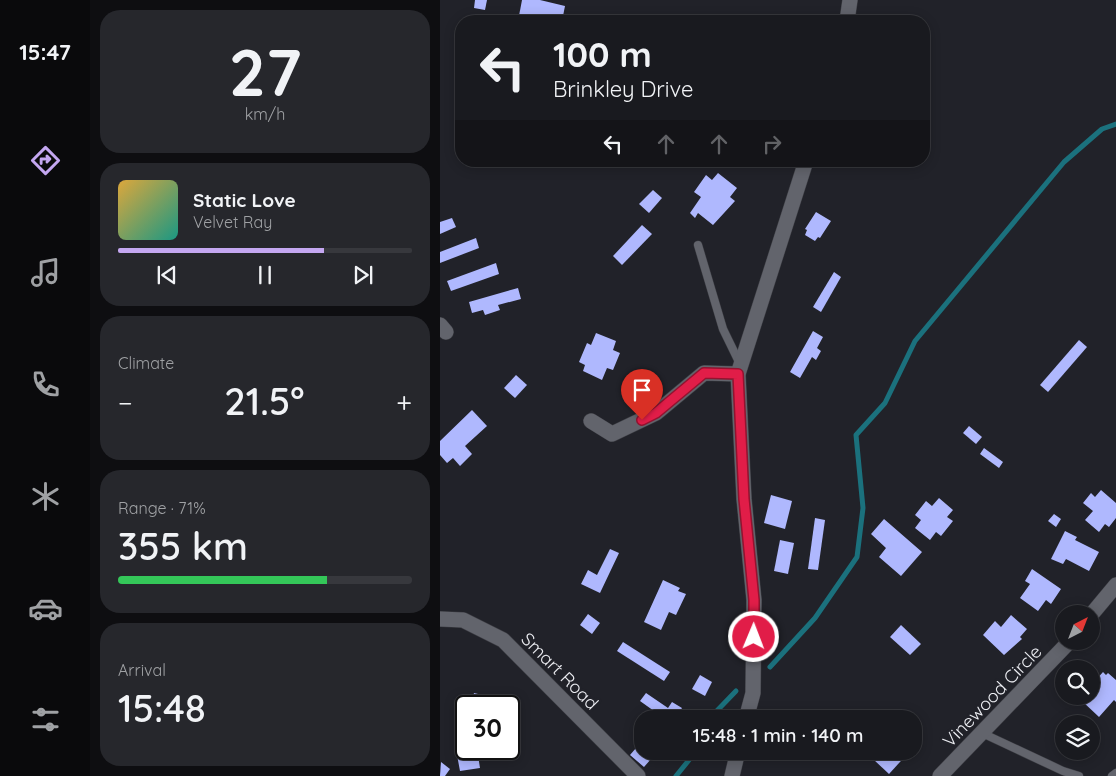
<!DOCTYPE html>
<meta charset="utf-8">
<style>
:root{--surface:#191a1f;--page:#26272c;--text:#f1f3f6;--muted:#9fa1a4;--line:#37383d;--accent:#c4a7f1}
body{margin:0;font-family:Quicksand,sans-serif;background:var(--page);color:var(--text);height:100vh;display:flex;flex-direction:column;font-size:19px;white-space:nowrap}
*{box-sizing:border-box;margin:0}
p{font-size:16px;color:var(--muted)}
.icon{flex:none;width:28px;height:28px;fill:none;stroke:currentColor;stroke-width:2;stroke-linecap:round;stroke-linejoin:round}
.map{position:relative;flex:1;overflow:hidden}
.drawer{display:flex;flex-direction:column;gap:10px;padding:10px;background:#0e0e11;width:350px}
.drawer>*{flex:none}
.top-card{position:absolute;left:15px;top:15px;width:475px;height:152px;border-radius:20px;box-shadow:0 2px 12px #0003,0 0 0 1px var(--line);background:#191a1f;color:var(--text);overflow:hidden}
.needle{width:32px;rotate:42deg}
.controls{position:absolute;left:615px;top:605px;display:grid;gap:10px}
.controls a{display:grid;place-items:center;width:45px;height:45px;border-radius:50%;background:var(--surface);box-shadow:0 2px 12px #0003,0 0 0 1px var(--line);font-size:25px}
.speed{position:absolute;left:15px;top:695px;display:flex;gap:10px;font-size:25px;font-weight:700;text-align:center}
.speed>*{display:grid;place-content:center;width:65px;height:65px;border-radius:50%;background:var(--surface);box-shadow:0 2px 12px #0003,0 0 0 1px var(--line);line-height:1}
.speed .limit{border:2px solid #111;border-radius:8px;background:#fff;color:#111}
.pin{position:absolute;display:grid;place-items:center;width:42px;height:42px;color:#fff;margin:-51px -21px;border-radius:50% 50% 50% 0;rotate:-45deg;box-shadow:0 0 5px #0007}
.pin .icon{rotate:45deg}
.me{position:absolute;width:55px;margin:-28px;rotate:1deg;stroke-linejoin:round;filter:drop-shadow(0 0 4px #0008)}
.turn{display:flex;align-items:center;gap:18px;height:105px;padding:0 15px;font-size:22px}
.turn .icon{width:65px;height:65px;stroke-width:2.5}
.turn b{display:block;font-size:35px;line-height:42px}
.lanes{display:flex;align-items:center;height:48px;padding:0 15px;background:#0003;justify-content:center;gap:25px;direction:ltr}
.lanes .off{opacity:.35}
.big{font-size:38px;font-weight:600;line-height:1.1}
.drawer .widget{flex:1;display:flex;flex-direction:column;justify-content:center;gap:8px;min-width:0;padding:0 18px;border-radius:20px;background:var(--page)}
.drawer .dial{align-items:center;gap:0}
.dial b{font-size:65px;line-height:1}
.song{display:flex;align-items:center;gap:15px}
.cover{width:60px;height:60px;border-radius:8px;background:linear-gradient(135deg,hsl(40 70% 55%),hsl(170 70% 35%))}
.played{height:5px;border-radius:2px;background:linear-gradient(90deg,var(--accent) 70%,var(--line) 70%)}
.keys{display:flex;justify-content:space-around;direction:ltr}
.heat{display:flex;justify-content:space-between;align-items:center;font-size:28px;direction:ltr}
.charge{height:8px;border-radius:4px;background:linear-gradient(90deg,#34c759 71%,var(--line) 0)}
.trip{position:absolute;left:194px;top:710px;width:288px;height:50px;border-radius:20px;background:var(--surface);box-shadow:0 2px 12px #0003,0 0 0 1px var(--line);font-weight:600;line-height:50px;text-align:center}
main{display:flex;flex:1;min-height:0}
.tab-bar{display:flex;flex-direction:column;width:90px;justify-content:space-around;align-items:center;background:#0a0a0c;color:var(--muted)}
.tab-bar .icon{width:35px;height:35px}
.tab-bar .current{color:var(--accent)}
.tab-bar b{font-size:22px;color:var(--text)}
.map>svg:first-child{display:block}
</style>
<main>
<nav class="tab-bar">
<b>15:47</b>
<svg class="icon current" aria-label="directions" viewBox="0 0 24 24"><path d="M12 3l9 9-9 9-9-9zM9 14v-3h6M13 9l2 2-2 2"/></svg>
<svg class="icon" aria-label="music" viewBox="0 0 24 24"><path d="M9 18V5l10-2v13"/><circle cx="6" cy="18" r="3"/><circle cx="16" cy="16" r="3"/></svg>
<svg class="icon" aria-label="phone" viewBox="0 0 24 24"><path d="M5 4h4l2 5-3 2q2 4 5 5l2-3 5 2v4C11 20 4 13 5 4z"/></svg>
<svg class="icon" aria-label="climate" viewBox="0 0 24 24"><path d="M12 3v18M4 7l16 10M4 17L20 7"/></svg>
<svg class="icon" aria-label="car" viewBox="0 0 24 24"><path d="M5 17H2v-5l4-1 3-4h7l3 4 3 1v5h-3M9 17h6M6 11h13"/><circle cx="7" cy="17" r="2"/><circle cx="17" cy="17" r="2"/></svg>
<svg class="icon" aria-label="filters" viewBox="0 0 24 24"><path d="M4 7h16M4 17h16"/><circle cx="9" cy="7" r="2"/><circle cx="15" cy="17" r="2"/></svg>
</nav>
<section class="drawer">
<div class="widget dial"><b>27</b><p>km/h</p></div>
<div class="widget">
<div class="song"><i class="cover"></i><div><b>Static Love</b><p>Velvet Ray</p></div></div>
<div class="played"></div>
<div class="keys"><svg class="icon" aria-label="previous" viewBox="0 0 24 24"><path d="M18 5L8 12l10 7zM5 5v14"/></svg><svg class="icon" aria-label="pause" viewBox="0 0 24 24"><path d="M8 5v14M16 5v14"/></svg><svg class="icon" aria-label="next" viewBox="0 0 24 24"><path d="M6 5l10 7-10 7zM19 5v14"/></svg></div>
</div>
<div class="widget"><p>Climate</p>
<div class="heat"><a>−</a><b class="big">21.5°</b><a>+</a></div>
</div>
<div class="widget"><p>Range · 71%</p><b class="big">355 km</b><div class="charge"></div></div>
<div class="widget"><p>Arrival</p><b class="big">15:48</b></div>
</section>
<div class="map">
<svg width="676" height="776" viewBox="0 0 676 776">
<rect width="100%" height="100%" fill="#212229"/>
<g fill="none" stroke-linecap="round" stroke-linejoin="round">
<g stroke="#1b717d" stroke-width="5">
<path d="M330,667L375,618L417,557L423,508L416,435L445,403L475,341L624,162L662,129L676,124"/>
<path d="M269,719L296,691"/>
<path d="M236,776L249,760L253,751"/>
</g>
</g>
<g fill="#afb8fe">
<path d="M35,0H47L45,10L34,8Z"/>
<path d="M82,0H100L125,6L122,21H78Z"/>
<path d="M278,173L297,188L290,197L295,201L273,225L258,213L255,218L250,213L261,197L254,192L266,175L272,180Z"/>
<path d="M213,190L222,198L209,213L199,204Z"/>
<path d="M376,212L391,221L380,238L378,237L375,241L365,235L367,230L365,229Z"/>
<path d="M12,218L16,227L0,234V222Z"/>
<path d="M202,225L212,234L182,265L173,256Z"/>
<path d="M36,238L39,248L0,263V252Z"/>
<path d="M56,263L59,274L11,291L7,281Z"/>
<path d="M394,272L401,277L381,312L373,307Z"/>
<path d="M78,288L81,299L58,305L60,310L45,315L43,310L32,313L29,302Z"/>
<path d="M373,331L383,337L377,348L381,351L376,360L372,357L360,378L350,372Z"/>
<path d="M156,333L176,341L173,350L180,353L173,370L167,368L162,380L143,371L145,365L139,362L147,343L151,345Z"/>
<path d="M639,340L647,347L608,392L600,385Z"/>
<path d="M76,375L87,385L75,398L64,388Z"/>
<path d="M32,410L47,426L25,446L32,454L20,466L13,458L7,463L0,455V441Z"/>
<path d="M529,426L542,437L536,444L523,433Z"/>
<path d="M544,448L563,462L559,468L540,454Z"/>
<path d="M661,490L676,503V518L669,527L665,524L659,532L645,520L653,511L643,503L651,493L655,497Z"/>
<path d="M331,495L352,501L345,529L324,523Z"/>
<path d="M499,498L513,510L507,517L513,521L501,536L496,532L490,540L475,528L481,520L475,515L486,501L492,506Z"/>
<path d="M614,514L621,519L616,527L608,521Z"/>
<path d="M375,518L385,520L378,570L368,569Z"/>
<path d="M444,519L482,552L461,576L439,557L446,548L431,534Z"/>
<path d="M625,531L637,537L635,540L659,552L649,571L626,559L623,564L611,559Z"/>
<path d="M340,540L354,543L348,574L334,571Z"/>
<path d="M170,549L179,553L160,593L141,584L148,570L157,575Z"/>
<path d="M592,569L621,589L611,604L606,600L598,611L580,598L590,584L585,581Z"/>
<path d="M223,580L240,588L238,591L246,594L236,615L229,612L221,630L204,622Z"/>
<path d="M148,614L160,623L152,634L140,625Z"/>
<path d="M571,615L587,629L580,637L582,639L564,655L543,635L555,621L561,627Z"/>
<path d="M461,625L481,644L470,655L450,637Z"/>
<path d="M183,642L230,672L224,681L177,651Z"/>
<path d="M663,672L666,675L668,673L676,680V702L674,700L659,717L642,701L647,696H651V692L658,684L655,681Z"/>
<path d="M260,675L272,682L265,696L252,689Z"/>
<path d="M34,693L42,695L40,706H31Z"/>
<path d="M206,693L228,708L232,702L242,708L235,719H209L214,711L200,701Z"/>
<path d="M202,741V751H218L204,767L190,755Z"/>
<path d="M26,749H37L40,768L20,771L17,755L26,754Z"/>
<path d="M236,751H247L248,752L243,760L234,755Z"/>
<path d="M440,751H470L449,774L433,759Z"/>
<path d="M1,762L10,769L5,776H0Z"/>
</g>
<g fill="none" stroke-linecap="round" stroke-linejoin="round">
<g stroke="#3d3e44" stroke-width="9">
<g id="lane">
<path d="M258,245L283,329L300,364"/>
<path d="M542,733L623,771L639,776"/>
<path d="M672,776L676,773"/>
</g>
</g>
<g stroke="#3d3e44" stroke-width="16">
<g id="street">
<path d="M407,21L410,0"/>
<path d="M0,325L6,332"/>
<path d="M151,421L172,434L216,413L264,373L298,374"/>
<path d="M651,615L676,585"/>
<path d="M0,619L23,620L63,640L198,776"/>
<path d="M306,719L313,693L314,600L304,499L298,374L366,161"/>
<path d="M292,776L298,751"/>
<path d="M500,776L630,641"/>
</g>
</g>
<use href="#lane" stroke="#62646c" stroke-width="8"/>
<use href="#street" stroke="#62646c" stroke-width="15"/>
</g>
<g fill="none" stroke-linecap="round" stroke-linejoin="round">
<g stroke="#92132f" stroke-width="12">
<path id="route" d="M202,420L216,413L264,373L298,374L304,499L314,600V637"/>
</g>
<use href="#route" stroke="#e11d48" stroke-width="9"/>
</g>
<g text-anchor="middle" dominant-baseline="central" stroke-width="5" stroke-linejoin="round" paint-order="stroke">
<g font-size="18" fill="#edeef3" stroke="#212229">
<text transform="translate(120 671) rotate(45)">Smart Road</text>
<text transform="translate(552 696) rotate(-46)">Vinewood Circle</text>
</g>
</g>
</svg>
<div class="controls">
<a><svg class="needle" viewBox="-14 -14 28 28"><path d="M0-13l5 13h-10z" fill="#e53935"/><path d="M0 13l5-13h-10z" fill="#9fa1a4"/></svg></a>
<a><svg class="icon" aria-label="search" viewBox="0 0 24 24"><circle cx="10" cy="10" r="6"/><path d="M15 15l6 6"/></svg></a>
<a><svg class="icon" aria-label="layers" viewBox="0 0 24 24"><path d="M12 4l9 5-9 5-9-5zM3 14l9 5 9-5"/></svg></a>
</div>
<div class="speed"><div class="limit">30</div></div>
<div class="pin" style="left:202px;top:420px;background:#d93025"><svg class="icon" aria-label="arrive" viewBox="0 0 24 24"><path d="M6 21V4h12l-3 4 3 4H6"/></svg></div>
<svg class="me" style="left:314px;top:637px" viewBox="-20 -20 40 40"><circle r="17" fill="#e11d48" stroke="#fff" stroke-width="3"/><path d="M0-11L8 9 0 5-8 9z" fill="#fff"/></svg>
<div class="trip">15:48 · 1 min · 140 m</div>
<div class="top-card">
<div class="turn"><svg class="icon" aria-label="left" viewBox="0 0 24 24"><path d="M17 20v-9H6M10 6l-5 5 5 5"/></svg><div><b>100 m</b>Brinkley Drive</div></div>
<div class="lanes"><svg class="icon" aria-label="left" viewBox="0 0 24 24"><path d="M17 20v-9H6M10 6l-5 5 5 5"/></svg><svg class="icon off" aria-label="ahead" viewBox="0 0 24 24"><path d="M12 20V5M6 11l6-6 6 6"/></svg><svg class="icon off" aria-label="ahead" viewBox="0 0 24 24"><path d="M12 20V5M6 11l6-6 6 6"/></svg><svg class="icon off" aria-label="right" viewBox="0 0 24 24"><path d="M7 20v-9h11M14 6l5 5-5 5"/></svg></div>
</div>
</div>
</main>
